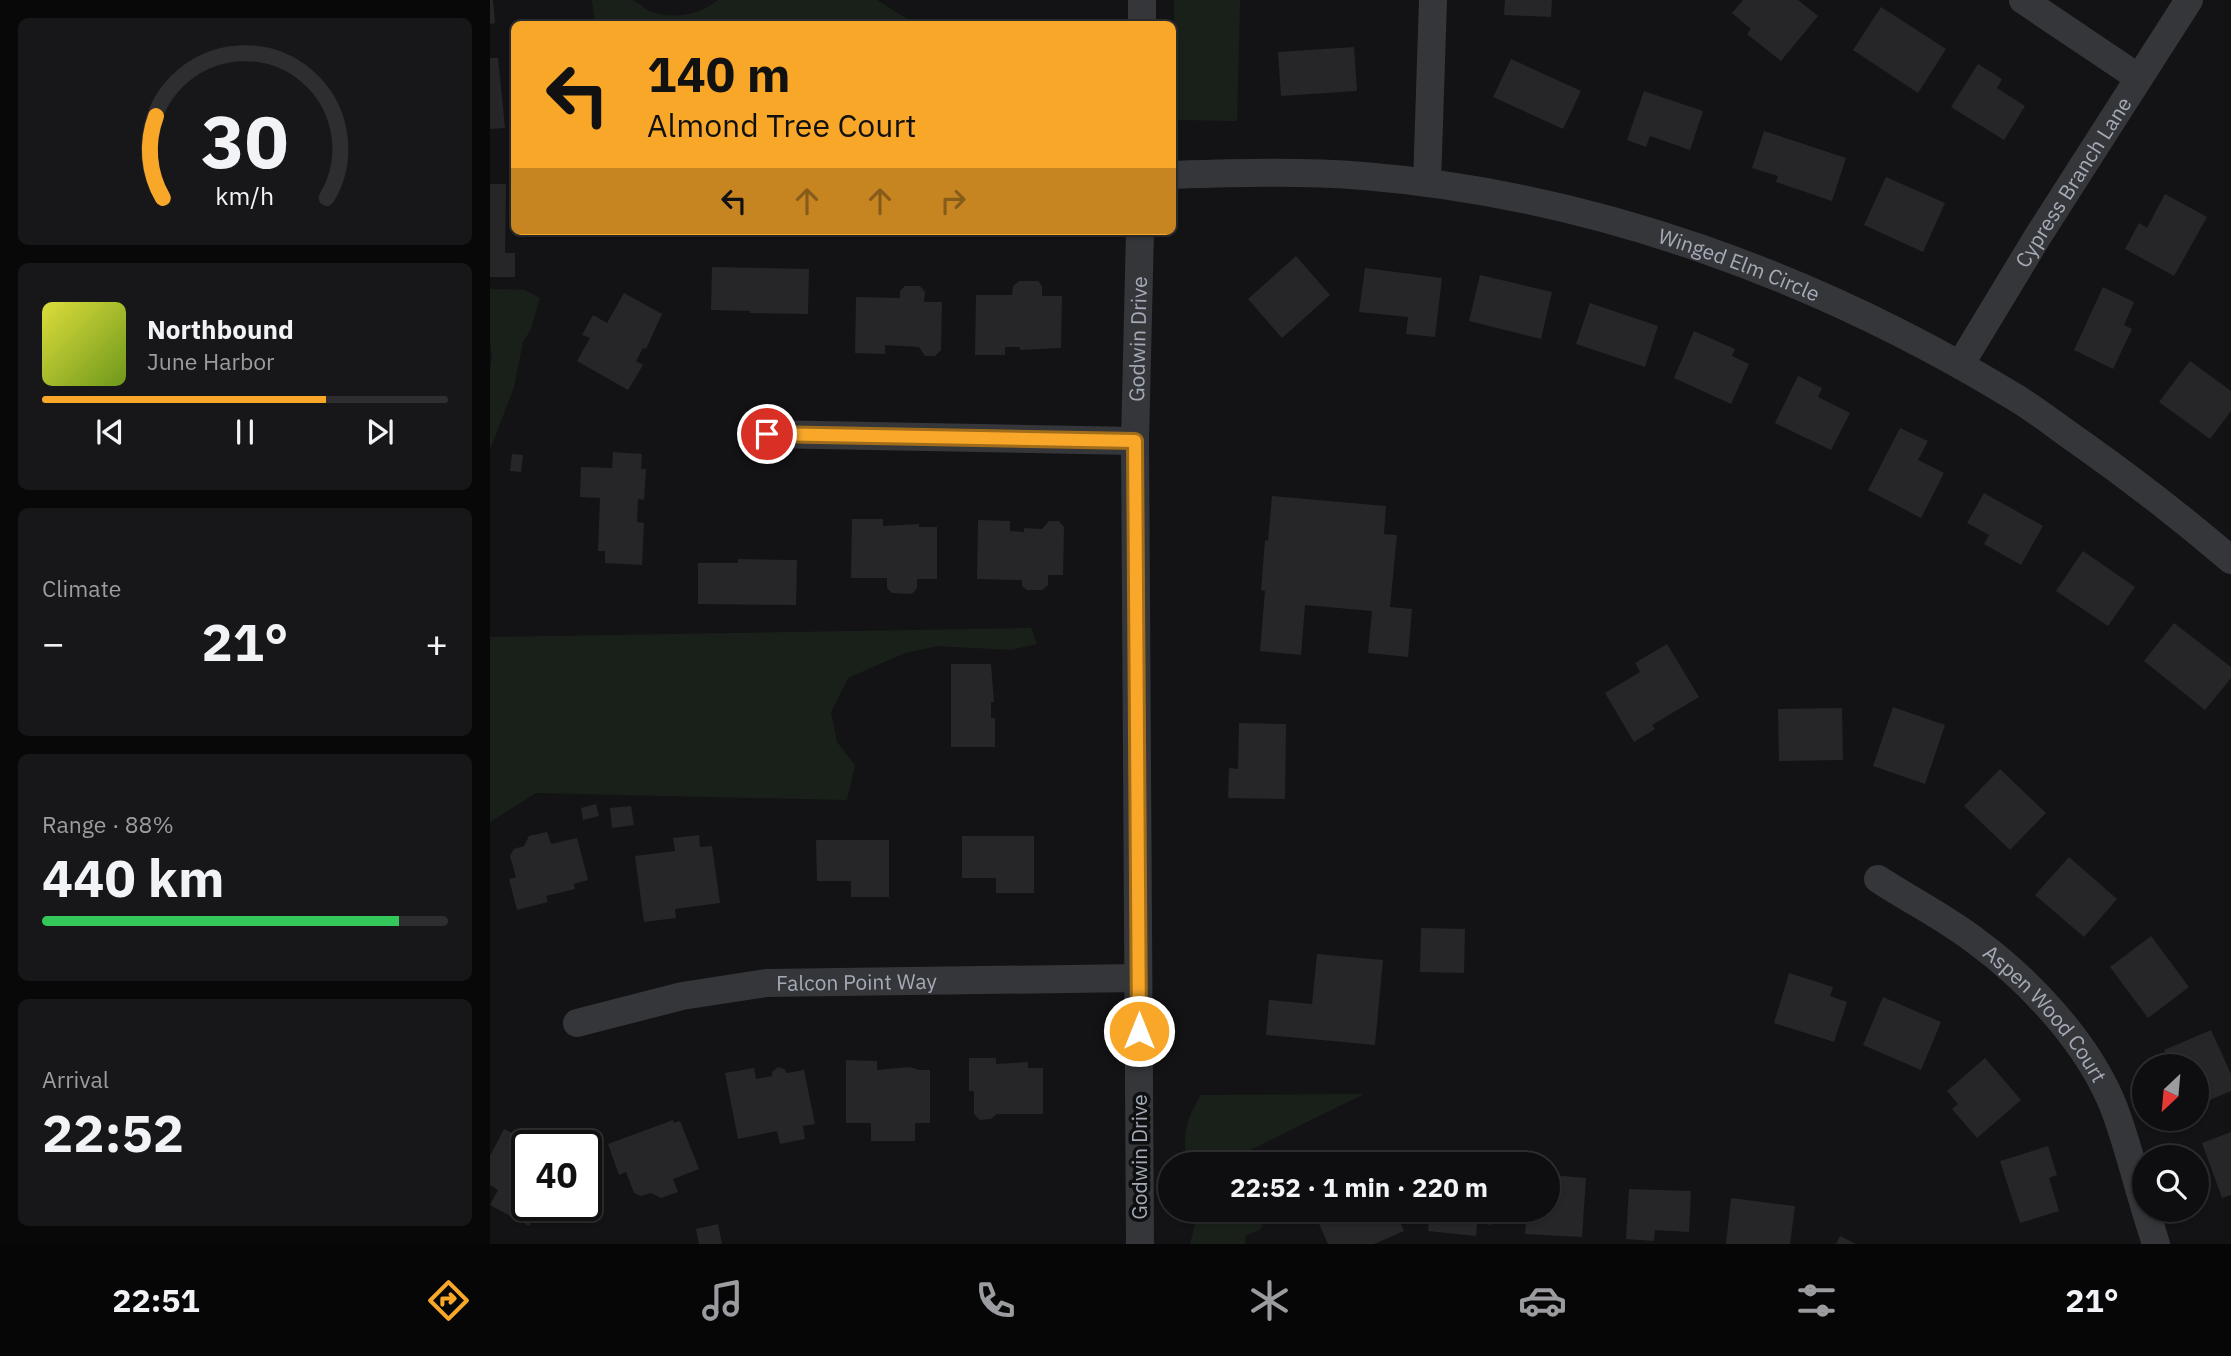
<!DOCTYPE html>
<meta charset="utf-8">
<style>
:root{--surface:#0e0e10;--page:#171719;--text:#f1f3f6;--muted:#9b9c9f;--line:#2e2e30;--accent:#f8a729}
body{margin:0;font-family:"IBM Plex Sans",sans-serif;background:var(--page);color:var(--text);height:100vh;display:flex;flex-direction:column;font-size:26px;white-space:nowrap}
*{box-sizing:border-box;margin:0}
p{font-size:23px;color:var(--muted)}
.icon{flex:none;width:38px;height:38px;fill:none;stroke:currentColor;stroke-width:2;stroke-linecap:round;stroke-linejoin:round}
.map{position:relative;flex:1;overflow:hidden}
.panel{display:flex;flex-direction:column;gap:18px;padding:18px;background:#080809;width:490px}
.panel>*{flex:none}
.banner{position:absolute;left:21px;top:21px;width:665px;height:214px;border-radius:10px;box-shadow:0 2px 5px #0004,0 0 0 2px var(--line);background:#f8a729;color:#111;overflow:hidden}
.needle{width:46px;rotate:206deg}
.controls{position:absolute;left:1642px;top:1054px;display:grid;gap:14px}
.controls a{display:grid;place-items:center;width:77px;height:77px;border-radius:50%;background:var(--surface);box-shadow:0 2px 5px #0004,0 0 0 2px var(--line);font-size:35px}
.speed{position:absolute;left:21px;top:1130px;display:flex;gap:14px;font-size:35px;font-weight:700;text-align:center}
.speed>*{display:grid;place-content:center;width:91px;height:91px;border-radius:50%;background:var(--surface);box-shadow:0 2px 5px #0004,0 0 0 2px var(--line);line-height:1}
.speed .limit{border:4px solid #111;border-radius:10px;background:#fff;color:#111}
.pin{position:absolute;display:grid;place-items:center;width:60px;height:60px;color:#fff;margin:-30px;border:4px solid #fff;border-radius:50%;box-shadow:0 2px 7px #0007}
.me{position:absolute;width:77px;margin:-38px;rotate:0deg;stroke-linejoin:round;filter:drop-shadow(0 0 5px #0008)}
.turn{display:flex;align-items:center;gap:24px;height:147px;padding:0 21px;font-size:32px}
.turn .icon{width:91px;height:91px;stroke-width:2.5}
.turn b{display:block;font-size:49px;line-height:60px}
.lanes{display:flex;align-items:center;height:66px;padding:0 21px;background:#0003;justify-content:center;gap:35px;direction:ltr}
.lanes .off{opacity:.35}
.big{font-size:52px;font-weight:700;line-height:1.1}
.panel .tile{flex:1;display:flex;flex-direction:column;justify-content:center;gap:10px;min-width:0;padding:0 24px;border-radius:10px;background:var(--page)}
.panel .dial{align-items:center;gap:0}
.dial svg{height:182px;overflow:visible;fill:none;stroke:var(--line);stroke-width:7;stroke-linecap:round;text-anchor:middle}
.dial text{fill:var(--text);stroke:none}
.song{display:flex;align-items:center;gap:21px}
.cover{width:84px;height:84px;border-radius:10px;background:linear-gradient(135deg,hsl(60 70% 55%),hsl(80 70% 35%))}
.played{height:7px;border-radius:4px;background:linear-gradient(90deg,var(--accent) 70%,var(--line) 70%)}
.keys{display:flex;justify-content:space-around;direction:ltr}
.heat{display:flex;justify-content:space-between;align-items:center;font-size:38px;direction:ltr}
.charge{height:10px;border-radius:5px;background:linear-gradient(90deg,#34c759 88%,var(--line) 0)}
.trip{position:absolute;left:668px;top:1152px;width:402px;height:70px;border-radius:35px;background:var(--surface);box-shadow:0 2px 5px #0004,0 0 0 2px var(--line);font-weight:700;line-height:70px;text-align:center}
.menu{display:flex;height:112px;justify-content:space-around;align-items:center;background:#060606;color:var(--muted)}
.menu .icon{width:49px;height:49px}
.menu .current{color:var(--accent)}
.menu b{font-size:32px;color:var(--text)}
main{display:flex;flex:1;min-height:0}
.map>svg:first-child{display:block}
</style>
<main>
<section class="panel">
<div class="tile dial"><svg viewBox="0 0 100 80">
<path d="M14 69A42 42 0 1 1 86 69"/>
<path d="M14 69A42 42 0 0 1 11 33" stroke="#f8a729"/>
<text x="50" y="56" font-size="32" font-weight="700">30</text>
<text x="50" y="72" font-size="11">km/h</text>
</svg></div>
<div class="tile">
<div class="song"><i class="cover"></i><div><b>Northbound</b><p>June Harbor</p></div></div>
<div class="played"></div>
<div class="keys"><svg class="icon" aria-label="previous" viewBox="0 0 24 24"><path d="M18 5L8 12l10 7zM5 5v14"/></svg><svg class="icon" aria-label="pause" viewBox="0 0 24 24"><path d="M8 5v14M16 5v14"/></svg><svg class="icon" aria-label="next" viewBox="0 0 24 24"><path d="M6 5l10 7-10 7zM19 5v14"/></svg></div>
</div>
<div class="tile"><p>Climate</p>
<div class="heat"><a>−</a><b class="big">21°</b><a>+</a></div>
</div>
<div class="tile"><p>Range · 88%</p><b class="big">440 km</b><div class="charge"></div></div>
<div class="tile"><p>Arrival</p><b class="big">22:52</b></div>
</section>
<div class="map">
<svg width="1741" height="1244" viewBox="0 0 1741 1244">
<rect width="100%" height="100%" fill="#131315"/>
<g fill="#19201a">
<path d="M102,0C115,0 129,0 141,0C149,1 153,9 160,11C183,20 210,15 228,0H387L422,22L431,24H105Z"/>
<path d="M684,0H750L747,121L685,120Z"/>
<path d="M0,289L35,290L50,298L41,329L33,342L24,387L0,450V370L2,357L0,342Z"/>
<path d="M541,628L547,644L521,650L448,646L415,653L358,678L341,712L347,742L365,765L357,800L46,793L0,822V637Z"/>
<path d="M874,1094L746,1157L750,1164H696C694,1132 694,1123 711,1095Z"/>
<path d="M703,1209H775L777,1214L771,1229L755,1236V1244H700L707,1217Z"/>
</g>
<g fill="#262629">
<path d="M0,0H3L5,23L0,24Z"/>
<path d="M1015,0H1062L1061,17L1014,15Z"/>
<path d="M1253,0H1308L1328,16L1291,61L1257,34L1261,29L1242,13Z"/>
<path d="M1391,7L1456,49L1428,93L1363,50Z"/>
<path d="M864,47L867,91L791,96L788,52Z"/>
<path d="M0,58H8L15,128L0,129Z"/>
<path d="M1021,59L1091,91L1073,129L1003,97Z"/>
<path d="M1488,64L1512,79L1507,88L1535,106L1514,140L1461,107Z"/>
<path d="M1154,91L1213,111L1200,150L1160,136L1156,147L1137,140Z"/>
<path d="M1274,131L1356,158L1342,201L1286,182L1288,176L1262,168Z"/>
<path d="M1396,177L1455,203L1433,252L1374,225Z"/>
<path d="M0,184H16L15,253H25V277H0Z"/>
<path d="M1675,194L1717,217L1684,276L1635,249L1649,223L1657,228Z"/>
<path d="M806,256L840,295L792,338L758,299Z"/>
<path d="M222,267L319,269L318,314L260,313V311L221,310Z"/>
<path d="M875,268L952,278L945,337L916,334L918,317L869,312Z"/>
<path d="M990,275L1062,292L1051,339L979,321Z"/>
<path d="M529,281H548L552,286V296H572L571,348L530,350V347H515V355H485L486,295H522L523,286Z"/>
<path d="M415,286H430L435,292L434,302H452L451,350L445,356H435L429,347L395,345V354L365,353L366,297L410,298V291Z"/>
<path d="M1613,287L1644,302L1634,325L1642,329L1623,369L1584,350Z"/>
<path d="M134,293L172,314L156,349L153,348L146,361L153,365L138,390L87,361L100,338L92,335L103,315L117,323Z"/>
<path d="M1100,303L1168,326L1155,367L1086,344Z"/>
<path d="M1204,331L1245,349L1242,356L1259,364L1241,404L1184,378Z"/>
<path d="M1700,361L1741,391V411L1720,439L1669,402Z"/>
<path d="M1308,376L1332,388L1328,397L1360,413L1341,450L1285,423Z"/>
<path d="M1410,428L1438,441L1428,460L1454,473L1431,518L1378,490Z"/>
<path d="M123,452L152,454L151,469H156L154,500L148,499L147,522L154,523L152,565L115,563V551H108L110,498L90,497L91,467L122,468Z"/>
<path d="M22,454L33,455L31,472L20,471Z"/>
<path d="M1494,493L1553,526L1531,565L1494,544L1499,535L1477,523Z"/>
<path d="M782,496L896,506L894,534L907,535L900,607L922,609L918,657L878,653L882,611L815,605L811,655L770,651L775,591L771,590L775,540L778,541Z"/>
<path d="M362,519H393V526L429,524V527H447V579H427V588L422,594L402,593L397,588V578H361Z"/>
<path d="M488,520L520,521V531L534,532V528L552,529L559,521H569L574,527L573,575H558V585L552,590H537L532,586V580L487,579Z"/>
<path d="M1593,551L1645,587L1618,626L1566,591Z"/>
<path d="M248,559L307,560L306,605L208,604V563H248Z"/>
<path d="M1684,623L1741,667V678L1715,710L1654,661Z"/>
<path d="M1177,644L1209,697L1162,725L1165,729L1144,742L1115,693L1150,672L1145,663Z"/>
<path d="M461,664H501L504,702H501V718H505V747H461Z"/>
<path d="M1403,707L1455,725L1435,784L1383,766Z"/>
<path d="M1352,708L1353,760L1289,761L1288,709Z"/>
<path d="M749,723L796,724L795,799L738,798L739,768L748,769Z"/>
<path d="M1510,769L1556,813L1520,850L1474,806Z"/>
<path d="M106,804L109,816L93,820L91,808Z"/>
<path d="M141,806L144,825L122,828L120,808Z"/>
<path d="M57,832L61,844L87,838L98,880L84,884L85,889L56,896L58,902L27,910L19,879L26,877L20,856L24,849L34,846L39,836Z"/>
<path d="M209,835L210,847L222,846L230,903L185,909L186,918L154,922L145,856L185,851L183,838Z"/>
<path d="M472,836H544V893H506V878H472Z"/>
<path d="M326,840H399V897H361V881H327Z"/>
<path d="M1579,857L1627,899L1594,937L1545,895Z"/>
<path d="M931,928L975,929L974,973L930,972Z"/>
<path d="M1661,936L1699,987L1658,1018L1620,967Z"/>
<path d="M827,954L893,960L885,1045L776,1035L779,1000L822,1004Z"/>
<path d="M1299,973L1343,987L1340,996L1357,1002L1344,1042L1284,1023Z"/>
<path d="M1393,997L1451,1022L1431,1070L1373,1045Z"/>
<path d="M1721,1030L1741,1074V1091L1706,1106V1066H1681L1674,1050Z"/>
<path d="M479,1058H506V1064L538,1062V1068H553V1114H507L501,1119L490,1120L484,1114V1091H479Z"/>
<path d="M1495,1058L1531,1100L1487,1138L1462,1109L1468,1104L1457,1091Z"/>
<path d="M356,1060L387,1061V1070L420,1067L429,1070H440V1123H425V1141H381V1123H356Z"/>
<path d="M288,1067L294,1069L297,1073L314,1070L325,1124L313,1126L315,1139L290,1144L287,1131L248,1139L235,1073L264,1068L266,1079L282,1076V1072Z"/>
<path d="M183,1120L184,1123L190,1121L209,1169L183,1179L188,1192L171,1198L161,1193L151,1196L144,1193L136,1172L129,1175L118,1144Z"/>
<path d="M14,1129L40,1142L37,1146V1206H67L61,1218L47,1211L39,1226L0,1205L8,1190L0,1185V1156Z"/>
<path d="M1741,1132V1195L1732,1198L1712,1143Z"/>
<path d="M1558,1146L1567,1175L1559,1178L1569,1211L1530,1223L1510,1161Z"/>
<path d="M1060,1175L1096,1178L1092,1237L1035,1234L1037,1209H1059Z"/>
<path d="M1139,1189L1201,1191L1199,1232L1165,1230L1164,1241L1136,1239Z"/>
<path d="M1241,1198L1305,1206L1300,1244H1236Z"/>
<path d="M843,1209H904L914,1231L884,1244H838L826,1217Z"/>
<path d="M940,1209H1003L1002,1225L987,1223L986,1236L938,1231Z"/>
<path d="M228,1224L232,1244H209L206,1229Z"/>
<path d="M1350,1236L1366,1244H1346Z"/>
</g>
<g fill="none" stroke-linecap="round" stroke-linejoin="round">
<g stroke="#34363a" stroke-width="28">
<path d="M1533,0L1649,78"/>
<path d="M652,24V0"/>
<path id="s1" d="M682,175C747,173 810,171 874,176C1104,195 1327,277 1523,396C1545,409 1565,425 1585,439C1639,477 1691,517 1741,560"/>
<path d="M937,183L943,0"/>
<path id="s2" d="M1470,365L1548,236L1699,0"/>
<path d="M277,434L645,441"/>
<path id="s3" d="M1388,879C1420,900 1456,918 1487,942C1541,982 1599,1044 1624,1108C1636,1139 1644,1173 1654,1205"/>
<path id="s4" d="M87,1023L192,996L276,983L648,978"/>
<path d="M1655,1209L1666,1244"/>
<path id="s5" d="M650,1244L645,441L650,231"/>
</g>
</g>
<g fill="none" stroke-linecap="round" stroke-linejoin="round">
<g stroke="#a16d1b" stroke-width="18">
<path id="route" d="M277,434L645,441L649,1031"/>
</g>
<use href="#route" stroke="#f8a729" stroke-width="12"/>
</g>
<g text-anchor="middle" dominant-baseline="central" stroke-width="7" stroke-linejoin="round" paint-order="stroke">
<g font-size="21" fill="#a5abb6" stroke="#0e0f10">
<text stroke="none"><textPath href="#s2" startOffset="215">Cypress Branch Lane</textPath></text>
<text stroke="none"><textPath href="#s1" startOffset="579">Winged Elm Circle</textPath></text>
<text stroke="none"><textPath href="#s5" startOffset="905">Godwin Drive</textPath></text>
<text stroke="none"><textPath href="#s4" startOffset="284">Falcon Point Way</textPath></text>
<text stroke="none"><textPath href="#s3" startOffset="217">Aspen Wood Court</textPath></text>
<text transform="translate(649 1157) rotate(-90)">Godwin Drive</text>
</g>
</g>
</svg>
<div class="controls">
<a><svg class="needle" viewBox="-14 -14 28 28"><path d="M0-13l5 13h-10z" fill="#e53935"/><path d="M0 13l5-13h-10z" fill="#9b9c9f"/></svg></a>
<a><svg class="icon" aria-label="search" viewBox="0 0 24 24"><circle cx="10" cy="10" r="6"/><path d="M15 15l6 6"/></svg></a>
</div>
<div class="speed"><div class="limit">40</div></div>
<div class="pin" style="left:277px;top:434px;background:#d93025"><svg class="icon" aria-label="arrive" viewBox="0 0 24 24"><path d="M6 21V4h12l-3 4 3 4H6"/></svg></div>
<svg class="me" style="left:649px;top:1031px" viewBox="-20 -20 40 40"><circle r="17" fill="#f8a729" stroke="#fff" stroke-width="3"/><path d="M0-11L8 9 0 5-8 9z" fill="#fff"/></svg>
<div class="trip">22:52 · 1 min · 220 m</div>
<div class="banner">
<div class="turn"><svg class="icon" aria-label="left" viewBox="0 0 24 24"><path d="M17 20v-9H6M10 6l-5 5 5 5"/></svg><div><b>140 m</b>Almond Tree Court</div></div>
<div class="lanes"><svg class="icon" aria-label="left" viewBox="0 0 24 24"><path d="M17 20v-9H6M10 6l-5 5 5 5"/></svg><svg class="icon off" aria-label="ahead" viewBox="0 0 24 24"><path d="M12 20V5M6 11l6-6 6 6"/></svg><svg class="icon off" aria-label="ahead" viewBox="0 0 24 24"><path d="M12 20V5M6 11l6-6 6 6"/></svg><svg class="icon off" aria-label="right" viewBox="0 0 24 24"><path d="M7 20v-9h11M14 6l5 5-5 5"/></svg></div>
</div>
</div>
</main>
<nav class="menu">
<b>22:51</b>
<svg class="icon current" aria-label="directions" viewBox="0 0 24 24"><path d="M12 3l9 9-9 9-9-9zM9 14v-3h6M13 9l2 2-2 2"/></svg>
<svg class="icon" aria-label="music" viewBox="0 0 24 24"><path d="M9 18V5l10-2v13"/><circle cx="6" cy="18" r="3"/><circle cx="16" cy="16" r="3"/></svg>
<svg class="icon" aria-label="phone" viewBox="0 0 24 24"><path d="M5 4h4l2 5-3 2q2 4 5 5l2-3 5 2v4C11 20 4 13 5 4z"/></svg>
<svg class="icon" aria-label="climate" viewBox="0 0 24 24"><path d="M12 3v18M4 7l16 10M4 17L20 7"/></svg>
<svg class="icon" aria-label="car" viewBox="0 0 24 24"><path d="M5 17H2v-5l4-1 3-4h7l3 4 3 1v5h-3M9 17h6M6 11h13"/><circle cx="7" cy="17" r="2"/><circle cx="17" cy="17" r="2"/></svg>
<svg class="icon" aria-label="filters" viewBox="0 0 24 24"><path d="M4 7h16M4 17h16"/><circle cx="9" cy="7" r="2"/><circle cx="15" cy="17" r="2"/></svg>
<b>21°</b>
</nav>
